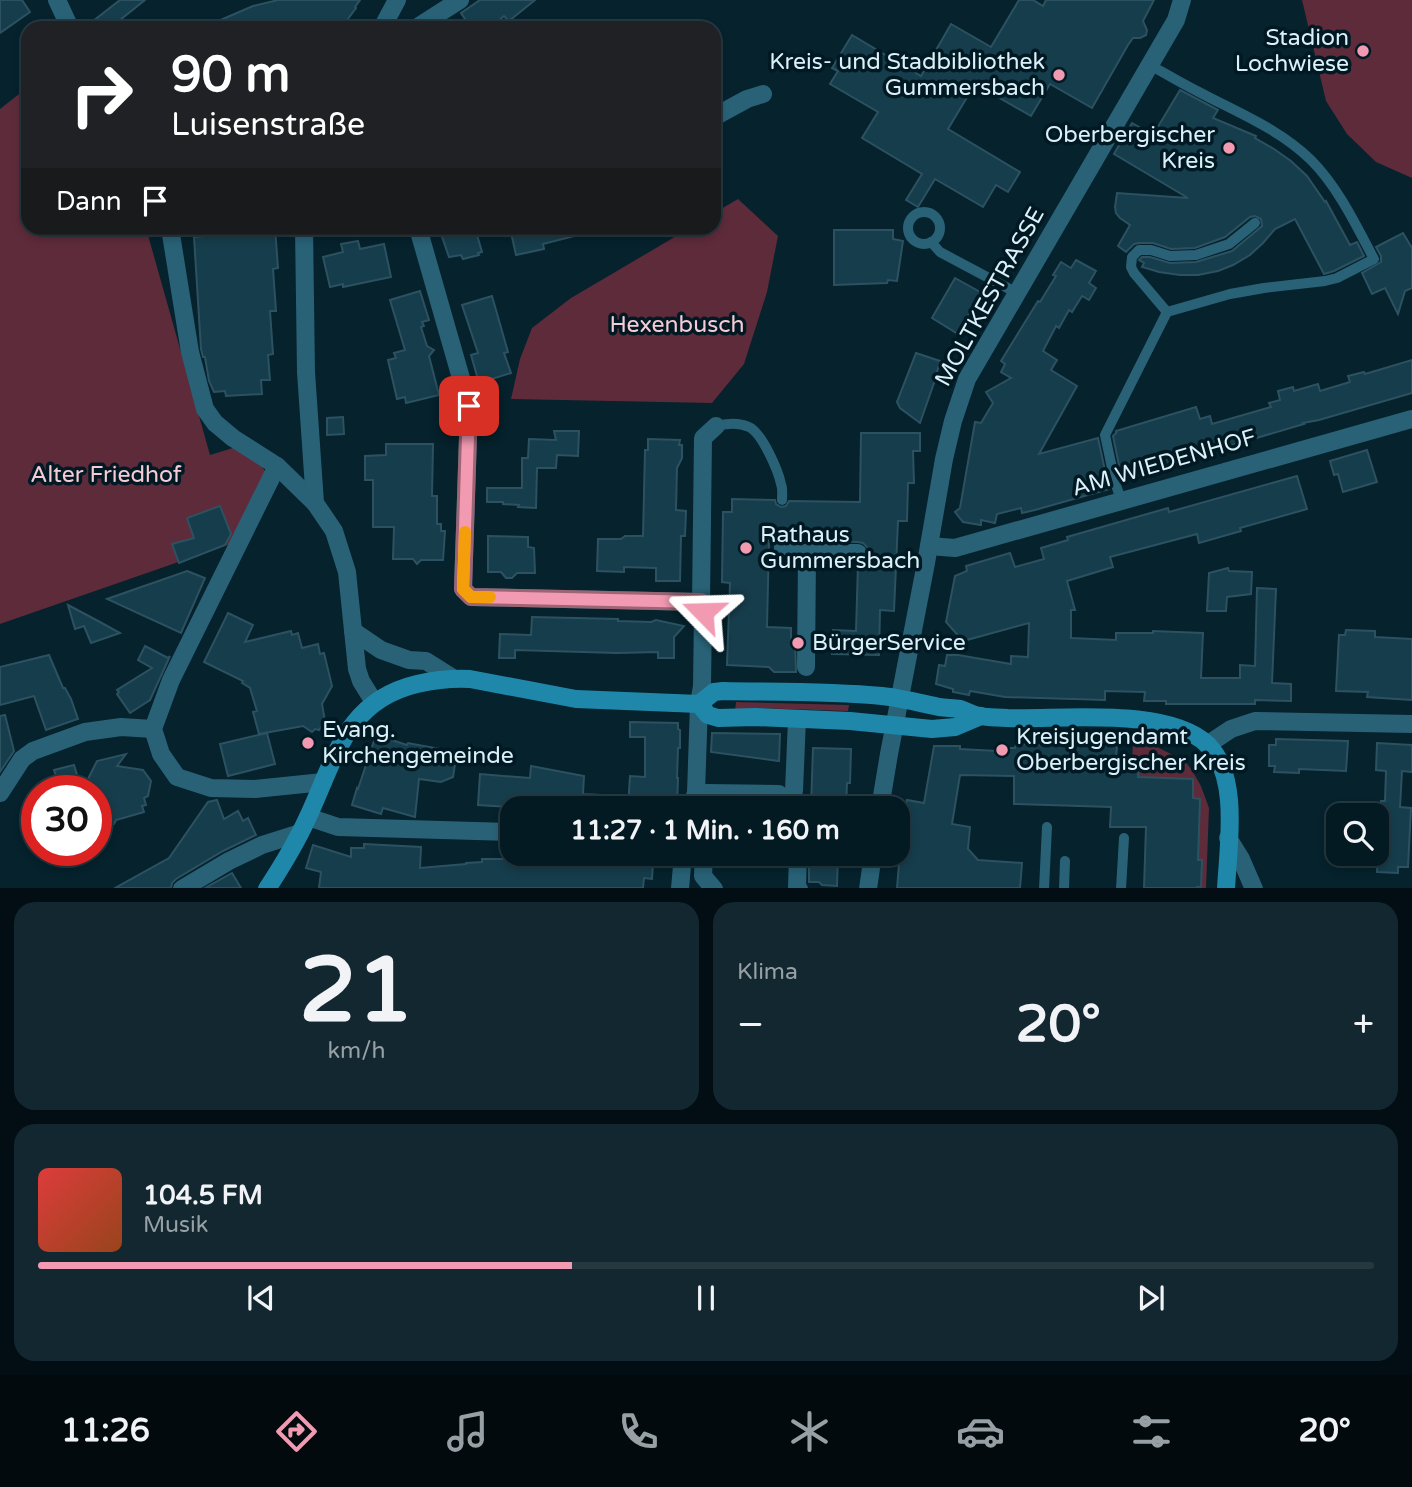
<!DOCTYPE html>
<html lang="de">
<meta charset="utf-8">
<style>
:root{--surface:#041a22;--page:#12272f;--text:#f1f3f6;--muted:#97a1a5;--line:#253840;--accent:#f19ab1}
body{margin:0;font-family:"Varela Round",sans-serif;background:var(--page);color:var(--text);height:100vh;display:flex;flex-direction:column;font-size:26px;white-space:nowrap}
*{box-sizing:border-box;margin:0}
p{font-size:23px;color:var(--muted)}
.icon{flex:none;width:38px;height:38px;fill:none;stroke:currentColor;stroke-width:2;stroke-linecap:round;stroke-linejoin:round}
.map{position:relative;height:888px;overflow:hidden}
.sheet{display:flex;flex-direction:column;gap:14px;padding:14px;background:#020e13;flex:1}
.sheet>*{flex:none}
.hud{position:absolute;left:21px;top:21px;width:700px;height:214px;border-radius:21px;box-shadow:0 4px 10px #0003,0 0 0 2px var(--line);background:#202124;color:#fff;overflow:hidden}
.controls{position:absolute;left:1326px;top:803px;display:grid;gap:14px}
.controls a{display:grid;place-items:center;width:63px;height:63px;border-radius:14px;background:var(--surface);box-shadow:0 4px 10px #0003,0 0 0 2px var(--line);font-size:35px}
.speed{position:absolute;left:21px;top:775px;display:flex;gap:14px;font-size:35px;font-weight:700;text-align:center}
.speed>*{display:grid;place-content:center;width:91px;height:91px;border-radius:50%;background:var(--surface);box-shadow:0 4px 10px #0003,0 0 0 2px var(--line);line-height:1}
.speed .limit{border:10px solid #d22;background:#fff;color:#111}
.pin{position:absolute;display:grid;place-items:center;width:60px;height:60px;color:#fff;margin:-30px;border-radius:14px;box-shadow:0 4px 10px #0006}
.me{position:absolute;width:77px;margin:-38px;rotate:292deg;stroke-linejoin:round;filter:drop-shadow(0 0 5px #0008)}
.turn{display:flex;align-items:center;gap:24px;height:147px;padding:0 35px;font-size:32px}
.turn .icon{width:91px;height:91px;stroke-width:2.5}
.turn b{display:block;font-size:49px;line-height:60px}
.then{display:flex;align-items:center;height:66px;padding:0 35px;background:#0003;gap:14px;font-size:26px}
.big{font-size:52px;font-weight:800;line-height:1.1}
.sheet .widget{flex:1;display:flex;flex-direction:column;justify-content:center;gap:10px;min-width:0;padding:0 24px;border-radius:21px;background:var(--page)}
.sheet .dial{align-items:center;gap:0}
.dial b{font-size:91px;line-height:1}
.song{display:flex;align-items:center;gap:21px}
.cover{width:84px;height:84px;border-radius:10px;background:linear-gradient(135deg,hsl(0 70% 55%),hsl(20 70% 35%))}
.played{height:7px;border-radius:4px;background:linear-gradient(90deg,var(--accent) 40%,var(--line) 40%)}
.keys{display:flex;justify-content:space-around;direction:ltr}
.heat{display:flex;justify-content:space-between;align-items:center;font-size:38px;direction:ltr}
.sheet .tiles{flex:1;display:grid;gap:14px;grid-template-columns:1fr 1fr}
.widget:last-child{grid-column:span 2}
.trip{position:absolute;left:500px;top:796px;width:410px;height:70px;border-radius:21px;background:var(--surface);box-shadow:0 4px 10px #0003,0 0 0 2px var(--line);font-weight:800;line-height:70px;text-align:center}
.menu{display:flex;height:112px;justify-content:space-around;align-items:center;background:#020a0e;color:var(--muted)}
.menu .icon{width:49px;height:49px}
.menu .current{color:var(--accent)}
.menu b{font-size:32px;color:var(--text)}
.map>svg:first-child{display:block}
</style>
<div class="map">
<svg width="1412" height="889" viewBox="0 0 1412 889">
<rect width="100%" height="100%" fill="#05222d"/>
<g fill="#5e2b3a">
<path d="M1302,0H1412V178L1376,162L1347,134L1326,101Z"/>
<path d="M28,87V228H146L210,455L249,443L267,475L239,541L0,624V109Z"/>
<path d="M738,199L778,236L767,292L744,364L712,403L511,399L520,359L532,328L571,298L690,228H714V213Z"/>
<path d="M736,702L849,705L848,711L757,708L735,711Z"/>
<path d="M1133,742L1155,746L1185,761L1193,772L1201,786L1209,808L1206,888H1197V887H1201L1202,860H1198L1200,799L1191,798L1138,777L1139,760H1132Z"/>
</g>
<g fill="#163d4c" stroke="#2c5261" stroke-width="2">
<path d="M0,0H22L30,12L0,33Z"/>
<path d="M120,0H145L110,28H84Z"/>
<path d="M278,0H360L355,7L356,8L344,24L338,28H202L253,6Z"/>
<path d="M480,0H535L509,21L504,16L489,28H471L461,13Z"/>
<path d="M1019,0H1033L1043,6L1046,0H1154L1143,21L1147,30L1146,35L1140,38H1133L1128,45L1092,108L1050,84L1031,116L975,84L948,129L1020,172L1008,192L996,185L983,207L935,179L918,207L906,200L922,174L862,138L878,112L830,84L838,71L832,68L852,35L921,76L951,24L991,47Z"/>
<path d="M1180,90L1218,110L1213,118L1256,136L1255,138L1274,149L1291,161L1307,176L1325,202L1326,201L1350,245L1357,242L1364,256L1334,271L1324,274L1295,219L1275,229L1263,243L1250,255L1233,265L1218,271L1198,275H1180L1159,272L1142,267L1144,263L1139,260L1142,257H1150L1170,263L1196,262L1232,251L1262,226L1261,219L1255,216L1250,217L1225,237L1195,248L1171,249L1153,243H1139L1134,244L1126,252L1118,246L1130,225L1120,218L1116,213L1115,207L1117,193L1188,198L1114,154L1132,123L1153,135Z"/>
<path d="M215,228H275L278,268L273,269L276,311H270L273,354L268,355L270,380H261L262,394L226,396L225,391L214,392L209,381L205,357H203L201,349L194,237L216,235Z"/>
<path d="M439,228H475L482,252L478,253L479,255L463,259L461,255L449,257Z"/>
<path d="M510,228H585L586,233L543,244L544,249L516,255Z"/>
<path d="M834,230H893V239L903,241L897,281L888,280L887,283L834,285Z"/>
<path d="M1403,233L1412,248V288L1405,291L1398,314L1385,288L1372,294L1362,273L1381,262V256L1376,247Z"/>
<path d="M358,241L360,249L384,244L391,277L343,287V284L330,287L323,257L343,252L341,244Z"/>
<path d="M1076,260L1096,271L1089,283L1096,288L1089,300L1082,296L1072,312L1069,310L1059,328L1056,326L1043,351L1057,360L1051,370L1077,386L1039,454L1098,438L1109,489L1035,510L1022,513L1021,508L997,514L995,523L981,520V525L963,522L955,512L960,508L975,422L981,423L993,403L986,392L1011,378L1001,372L1005,364L1001,361L1038,301L1040,302L1056,276L1053,275L1061,262L1071,268Z"/>
<path d="M955,278L982,293L975,304L974,310L969,314L958,334L932,318Z"/>
<path d="M420,291L429,320L422,322L424,326L421,327L427,346L434,350L429,356L439,395L406,403L405,397L397,399L388,360L396,358L394,353L405,350L390,300Z"/>
<path d="M492,296L508,352L504,353L511,373L479,383L471,355L478,353L462,305Z"/>
<path d="M916,353L940,361L934,383L920,423L900,408L897,402Z"/>
<path d="M1412,360V393L1319,420L1303,423L1304,424L1178,461V464L1122,480L1113,436L1116,433V431L1196,407L1200,419L1210,416L1212,424L1271,407L1269,403L1280,400L1278,391L1293,387L1294,391L1318,384L1320,391L1350,382L1348,376L1364,372L1365,374Z"/>
<path d="M343,417L344,434L327,435V418Z"/>
<path d="M554,431H579L578,456L557,455L556,468H537L536,508L518,507L519,505L503,504V502H487V488H522V458H528L529,439L556,440Z"/>
<path d="M861,433H920V451H913L914,483H908L907,521H898L894,611L880,610L879,655L832,654L833,630L856,631L858,564L864,562L868,558L869,552L867,547L863,543L858,542L794,540L793,535L789,531L782,529L777,531L773,535L772,540H769L767,627L791,628V639H795L796,672H774L769,667L727,665L730,583L722,582L723,512H732V499L775,500L776,504L781,507L786,506L789,501L860,502Z"/>
<path d="M648,439L680,440L679,445H682V458L677,468L676,510L686,511L685,536H681L680,581H656V568L624,567V572L597,571L598,539H621L625,536H643L645,450H648Z"/>
<path d="M386,444H433L432,496H437V524H441V531H445L443,560H421L417,564L413,559H393L394,527H373V480H365V456L386,455Z"/>
<path d="M1367,450L1377,482L1343,492L1338,474L1334,475L1330,461Z"/>
<path d="M1297,476L1307,509L1240,528L1241,531L1199,543L1197,534L1110,557L1113,567L1067,581L1075,610H1071V638L1116,640V633H1153V631L1203,633L1201,678H1240V665L1255,666L1257,588L1276,589L1272,683L1291,684V701L1255,700V704H1166V701H1144L1145,692L1105,691V700L1005,697L970,691L969,695L953,692V689L936,684L939,665L945,666L947,655H958L1011,664V656L1028,657L1029,623L963,641L946,622L955,576L967,571L966,566L1010,553L1015,567L1044,559L1041,548L1068,540L1067,537L1168,508L1169,512Z"/>
<path d="M220,506L231,534L225,545L179,563L172,544L194,538L187,518Z"/>
<path d="M488,536L528,537V547L534,548L535,573H517L512,578H506L501,572H488Z"/>
<path d="M1228,568L1229,571L1252,572L1251,594L1227,597L1226,611H1207L1209,573Z"/>
<path d="M187,571L205,578L181,633L107,599Z"/>
<path d="M68,605L100,622L120,633L91,643L84,626L75,629Z"/>
<path d="M228,613L253,625L245,642L291,631L292,635L298,633L302,648L318,644L320,654L324,653L332,686L322,704L325,721L319,730L315,729L312,732L303,726L259,734L253,712L257,711L250,688L242,683L243,681L204,662Z"/>
<path d="M532,617L618,619V621L651,622L656,620L684,626L674,637V658H658V652L617,653L515,650V658H499L500,634L531,635Z"/>
<path d="M1346,630L1375,631V637L1412,639V700L1367,697L1368,692L1336,691L1339,635H1345Z"/>
<path d="M145,646L168,658L170,656L150,700L130,713L117,694L119,692L117,690L152,668L138,660Z"/>
<path d="M49,655L63,688H65L71,699L78,719L46,730L34,696L0,705V667Z"/>
<path d="M5,715L14,751L0,772V716Z"/>
<path d="M630,722L678,723V729L680,730V748H678L677,778H678L677,808H628L630,776L645,777V737H630Z"/>
<path d="M267,733L275,764L228,776L220,744Z"/>
<path d="M712,733L780,734L779,761L711,752Z"/>
<path d="M376,735L407,745L408,743L457,752L453,777L441,782L419,779L415,817L383,808L381,814L352,805L357,788L358,789Z"/>
<path d="M1276,739L1348,741L1346,771L1299,769V773L1274,772L1275,766H1269V745H1276Z"/>
<path d="M1377,743L1412,745V772L1402,771L1400,807L1411,808L1408,867H1398V873L1377,872L1381,801H1385L1386,771L1376,770Z"/>
<path d="M1016,744L1117,746L1116,759L1139,760L1138,777L1193,779V798L1200,799L1198,860H1202L1201,887H1197V888H1144L1146,827H1110L1111,807L1014,804V776L960,775L952,824L970,827L968,849L978,860L1022,863L1020,888H897L903,815L907,800L924,803L934,746H960V749L997,751V748H1015Z"/>
<path d="M813,748L851,749L850,783H847L846,808H811Z"/>
<path d="M126,754L117,766L143,770L151,781L148,796L144,798L146,805L142,806L144,812L116,820L114,824L96,829V791H61L54,770L74,765L82,791L97,761Z"/>
<path d="M531,766L584,776L583,794L620,796V808H527L478,805L480,774L530,778Z"/>
<path d="M217,800L224,819L238,811L243,821L248,818L256,835L223,851L176,879L172,883L171,888H115L169,858L208,802Z"/>
<path d="M364,844L421,847L420,868L466,864V863L482,862V859H509L508,854H567V857L601,860L602,855L618,856L617,861L653,864L652,879L644,878L643,888H319L321,872L306,868L313,845L351,857V848H364Z"/>
<path d="M809,854H838L837,886L822,885L819,882H809Z"/>
<path d="M232,873L241,888H205Z"/>
</g>
<g fill="none" stroke-linecap="round" stroke-linejoin="round">
<g stroke="#296277" stroke-width="10">
<path d="M1150,65C1166,74 1181,83 1197,91C1236,112 1278,128 1311,160C1338,187 1356,225 1374,259L1337,278L1325,281L1264,288L1230,294L1167,312"/>
<circle cx="924" cy="228" r="16"/>
<path d="M931,242L940,252L1017,293"/>
<path d="M716,426C727,424 737,422 749,427C762,433 778,470 781,484C783,489 782,495 782,500"/>
<path d="M1121,500L1115,482L1105,435L1167,312L1134,273L1131,267L1132,257L1139,250H1151L1170,256L1196,255L1229,244L1255,223"/>
<path d="M1044,889L1047,827"/>
<path d="M1064,889L1065,861"/>
<path d="M1121,889L1124,838"/>
</g>
<g stroke="#296277" stroke-width="18">
<path d="M57,0L70,28"/>
<path d="M382,28L397,0"/>
<path d="M416,28L460,0"/>
<path d="M714,117L747,99L763,94"/>
<path d="M170,228L190,352L205,409L215,423L233,438L277,466L315,503"/>
<path d="M304,228L306,372L315,503L334,531L347,572L357,669L361,681L374,702"/>
<path d="M418,228L469,406L463,589L471,597L701,602"/>
<path d="M277,466L171,680L153,729L161,754L177,777L211,788L255,789L323,782"/>
<path d="M783,540V553H858"/>
<path d="M929,546L955,548L1412,419"/>
<path d="M353,631L381,650L409,660L426,661L453,678"/>
<path d="M806,667L807,554"/>
<path d="M1207,745L1231,729L1255,721L1412,724"/>
<path d="M794,791L797,719"/>
<path d="M0,793L22,759L33,751L85,732L121,727L153,729"/>
<path d="M690,808L696,793L699,704L702,686L703,612L701,602L703,438L716,426"/>
<path d="M705,808L706,793L779,794V808"/>
<path d="M880,808L889,754L926,563L944,459L953,421L967,379L1176,20L1182,0"/>
<path d="M308,817L338,827L513,832"/>
<path d="M1228,838L1241,859L1254,889"/>
<path d="M704,854L703,876L714,889"/>
<path d="M798,854L797,888L799,889"/>
<path d="M182,889L229,861L262,845L300,833"/>
<path d="M680,889L683,854"/>
<path d="M868,889L873,854"/>
</g>
<g stroke="#1f88aa" stroke-width="18">
<path d="M699,704L708,715L718,718L755,717L850,721L932,729L955,727L981,716"/>
<path d="M267,889C282,866 296,843 307,819C335,760 345,701 417,684C435,680 451,678 470,679L576,699L699,704L714,692L723,691C775,692 829,691 882,696C901,698 920,703 939,707C946,708 953,708 960,709C967,711 973,715 980,716C989,718 998,717 1007,718C1060,720 1168,706 1208,745C1240,777 1228,847 1226,889"/>
</g>
</g>
<g fill="none" stroke-linecap="round" stroke-linejoin="round">
<g stroke="#9d6473" stroke-width="18">
<path id="route" d="M469,406L463,589L471,597L701,602L703,612"/>
</g>
<use href="#route" stroke="#f19ab1" stroke-width="12"/>
<path stroke="#f59e0b" stroke-width="12" d="M465,532L463,589L471,597H490"/>
</g>
<g fill="#f19ab1" stroke="#001923" stroke-width="2.5">
<circle cx="1363" cy="51" r="7"/>
<circle cx="1059" cy="75" r="7"/>
<circle cx="1229" cy="148" r="7"/>
<circle cx="746" cy="548" r="7"/>
<circle cx="798" cy="643" r="7"/>
<circle cx="308" cy="743" r="7"/>
<circle cx="1002" cy="750" r="7"/>
</g>
<g text-anchor="middle" dominant-baseline="central" stroke-width="7" stroke-linejoin="round" paint-order="stroke">
<g font-size="23" fill="#dbf0f9" stroke="#001923" text-anchor="start">
<text x="1349" y="38" text-anchor="end">Stadion<tspan x="1349" dy="26">Lochwiese</tspan></text>
<text x="1045" y="62" text-anchor="end">Kreis- und Stadbibliothek<tspan x="1045" dy="26">Gummersbach</tspan></text>
<text x="1215" y="135" text-anchor="end">Oberbergischer<tspan x="1215" dy="26">Kreis</tspan></text>
<text x="760" y="535">Rathaus<tspan x="760" dy="26">Gummersbach</tspan></text>
<text x="812" y="643">BürgerService</text>
<text x="322" y="730">Evang.<tspan x="322" dy="26">Kirchengemeinde</tspan></text>
<text x="1016" y="737">Kreisjugendamt<tspan x="1016" dy="26">Oberbergischer Kreis</tspan></text>
</g>
<g font-size="23" fill="#dbf0f9" stroke="#001923">
<text transform="translate(990 297) rotate(-61)">MOLTKESTRASSE</text>
<text transform="translate(1164 463) rotate(-16)">AM WIEDENHOF</text>
</g>
<g font-size="23" fill="#f5cbd5" stroke="#001923">
<text x="677" y="325">Hexenbusch</text>
<text x="106" y="475">Alter Friedhof</text>
</g>
</g>
</svg>
<div class="controls">
<a><svg class="icon" aria-label="search" viewBox="0 0 24 24"><circle cx="10" cy="10" r="6"/><path d="M15 15l6 6"/></svg></a>
</div>
<div class="speed"><div class="limit">30</div></div>
<div class="pin" style="left:469px;top:406px;background:#d93025"><svg class="icon" aria-label="arrive" viewBox="0 0 24 24"><path d="M6 21V4h12l-3 4 3 4H6"/></svg></div>
<svg class="me" style="left:703px;top:612px" viewBox="-20 -20 40 40"><path d="M0-17L14 15 0 8-14 15z" fill="#f19ab1" stroke="#fff" stroke-width="4"/></svg>
<div class="trip">11:27 · 1 Min. · 160 m</div>
<div class="hud">
<div class="turn"><svg class="icon" aria-label="right" viewBox="0 0 24 24"><path d="M7 20v-9h11M14 6l5 5-5 5"/></svg><div><b>90 m</b>Luisenstraße</div></div>
<div class="then">Dann<svg class="icon" aria-label="arrive" viewBox="0 0 24 24"><path d="M6 21V4h12l-3 4 3 4H6"/></svg></div>
</div>
</div>
<section class="sheet">
<div class="tiles">
<div class="widget dial"><b>21</b><p>km/h</p></div>
<div class="widget"><p>Klima</p>
<div class="heat"><a>−</a><b class="big">20°</b><a>+</a></div>
</div>
<div class="widget">
<div class="song"><i class="cover"></i><div><b>104.5 FM</b><p>Musik</p></div></div>
<div class="played"></div>
<div class="keys"><svg class="icon" aria-label="previous" viewBox="0 0 24 24"><path d="M18 5L8 12l10 7zM5 5v14"/></svg><svg class="icon" aria-label="pause" viewBox="0 0 24 24"><path d="M8 5v14M16 5v14"/></svg><svg class="icon" aria-label="next" viewBox="0 0 24 24"><path d="M6 5l10 7-10 7zM19 5v14"/></svg></div>
</div>
</div>
</section>
<nav class="menu">
<b>11:26</b>
<svg class="icon current" aria-label="directions" viewBox="0 0 24 24"><path d="M12 3l9 9-9 9-9-9zM9 14v-3h6M13 9l2 2-2 2"/></svg>
<svg class="icon" aria-label="music" viewBox="0 0 24 24"><path d="M9 18V5l10-2v13"/><circle cx="6" cy="18" r="3"/><circle cx="16" cy="16" r="3"/></svg>
<svg class="icon" aria-label="phone" viewBox="0 0 24 24"><path d="M5 4h4l2 5-3 2q2 4 5 5l2-3 5 2v4C11 20 4 13 5 4z"/></svg>
<svg class="icon" aria-label="climate" viewBox="0 0 24 24"><path d="M12 3v18M4 7l16 10M4 17L20 7"/></svg>
<svg class="icon" aria-label="car" viewBox="0 0 24 24"><path d="M5 17H2v-5l4-1 3-4h7l3 4 3 1v5h-3M9 17h6M6 11h13"/><circle cx="7" cy="17" r="2"/><circle cx="17" cy="17" r="2"/></svg>
<svg class="icon" aria-label="filters" viewBox="0 0 24 24"><path d="M4 7h16M4 17h16"/><circle cx="9" cy="7" r="2"/><circle cx="15" cy="17" r="2"/></svg>
<b>20°</b>
</nav>
